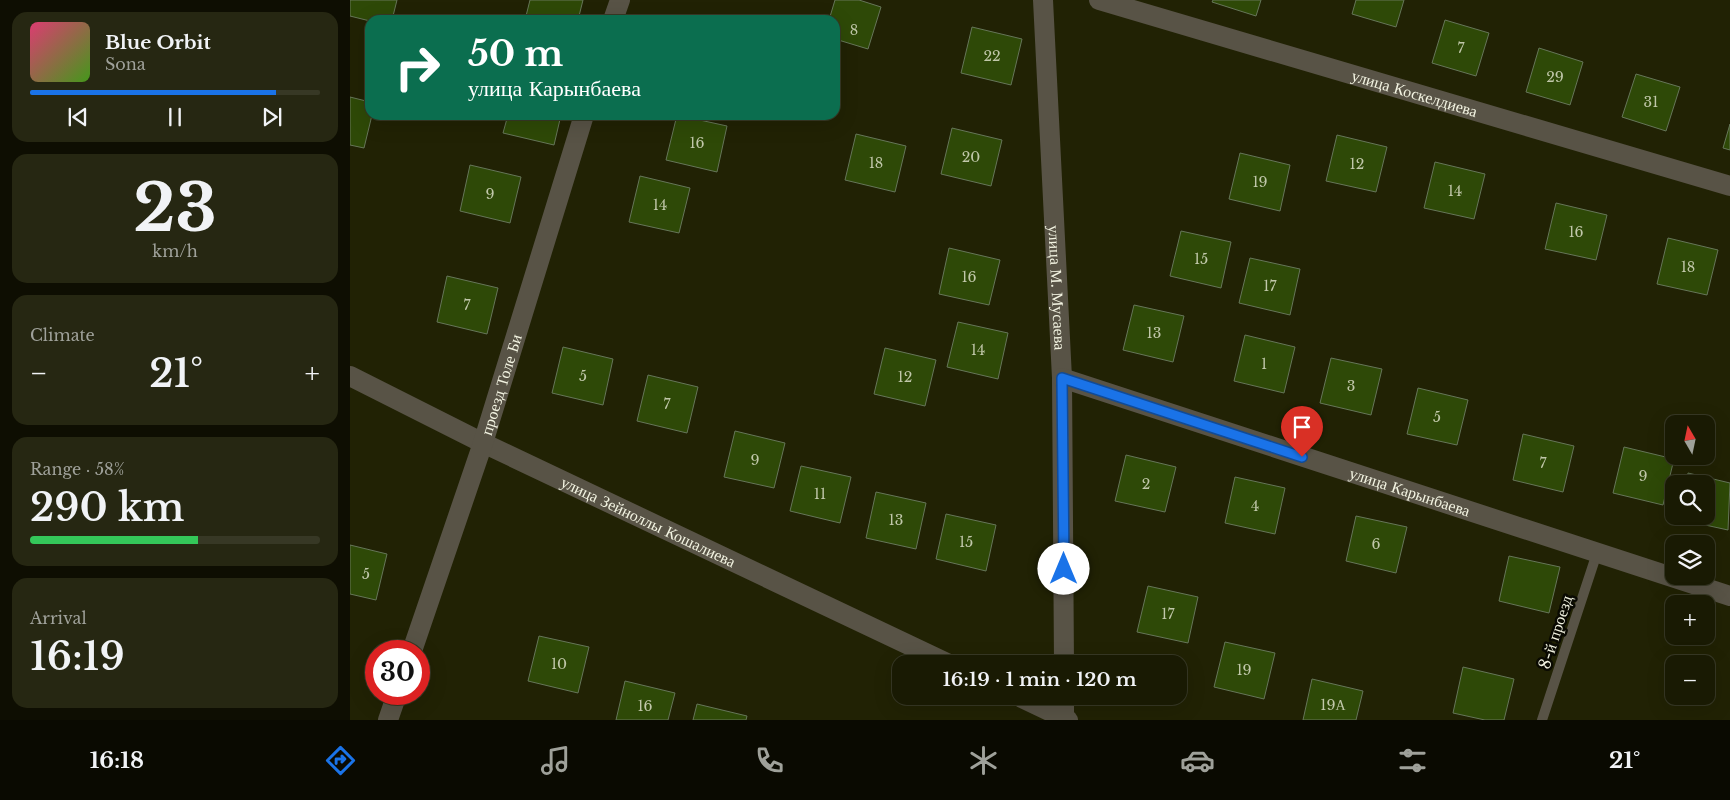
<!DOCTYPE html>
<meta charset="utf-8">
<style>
:root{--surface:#191a03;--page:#262712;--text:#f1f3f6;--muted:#9fa19a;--line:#373825;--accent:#1a73e8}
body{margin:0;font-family:"Libre Baskerville",serif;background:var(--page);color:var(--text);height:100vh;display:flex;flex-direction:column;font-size:19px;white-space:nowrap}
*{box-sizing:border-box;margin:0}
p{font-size:16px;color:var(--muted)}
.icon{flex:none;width:28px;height:28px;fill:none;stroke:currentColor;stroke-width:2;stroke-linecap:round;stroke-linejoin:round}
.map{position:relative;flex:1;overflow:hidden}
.details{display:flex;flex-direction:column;gap:12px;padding:12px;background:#0e0e02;width:350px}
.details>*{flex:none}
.hud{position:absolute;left:15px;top:15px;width:475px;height:105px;border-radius:15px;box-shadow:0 5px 20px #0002,0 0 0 1px var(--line);background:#0b6e4f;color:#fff;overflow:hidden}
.needle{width:32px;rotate:351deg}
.controls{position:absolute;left:1315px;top:415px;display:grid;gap:10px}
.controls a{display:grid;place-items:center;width:50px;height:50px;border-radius:10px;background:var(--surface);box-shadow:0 5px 20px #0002,0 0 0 1px var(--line);font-size:25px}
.speed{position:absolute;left:15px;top:640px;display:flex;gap:10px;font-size:25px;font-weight:700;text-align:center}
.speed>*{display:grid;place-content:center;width:65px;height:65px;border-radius:50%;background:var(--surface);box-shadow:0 5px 20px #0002,0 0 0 1px var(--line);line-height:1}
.speed .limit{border:8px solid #d22;background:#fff;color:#111}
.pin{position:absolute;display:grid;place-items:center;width:42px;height:42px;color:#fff;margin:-51px -21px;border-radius:50% 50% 50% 0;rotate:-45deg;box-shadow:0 0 5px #0007}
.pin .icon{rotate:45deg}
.me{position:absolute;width:55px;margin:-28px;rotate:0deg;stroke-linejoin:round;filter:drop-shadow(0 0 4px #0008)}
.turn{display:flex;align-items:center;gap:18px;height:105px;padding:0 20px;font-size:22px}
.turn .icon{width:65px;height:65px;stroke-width:2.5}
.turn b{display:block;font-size:35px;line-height:42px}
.big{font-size:38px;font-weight:600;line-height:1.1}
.details .tile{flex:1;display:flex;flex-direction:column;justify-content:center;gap:8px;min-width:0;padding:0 18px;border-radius:15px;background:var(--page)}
.details .dial{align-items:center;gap:0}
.dial b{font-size:65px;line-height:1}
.song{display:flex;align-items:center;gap:15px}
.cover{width:60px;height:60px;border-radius:8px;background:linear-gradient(135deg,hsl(340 70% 55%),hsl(100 70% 35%))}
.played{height:5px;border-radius:2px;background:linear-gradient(90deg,var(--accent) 85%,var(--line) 85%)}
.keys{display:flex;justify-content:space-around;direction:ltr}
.heat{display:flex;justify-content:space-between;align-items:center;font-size:28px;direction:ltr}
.charge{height:8px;border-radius:4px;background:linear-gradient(90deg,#34c759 58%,var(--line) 0)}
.trip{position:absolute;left:542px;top:655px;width:295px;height:50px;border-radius:15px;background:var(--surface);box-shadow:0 5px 20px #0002,0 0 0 1px var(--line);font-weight:600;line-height:50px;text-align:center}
.tab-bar{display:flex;height:80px;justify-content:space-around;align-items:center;background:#0a0a01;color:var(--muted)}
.tab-bar .icon{width:35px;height:35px}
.tab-bar .current{color:var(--accent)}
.tab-bar b{font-size:22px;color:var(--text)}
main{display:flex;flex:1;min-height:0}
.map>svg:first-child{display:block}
</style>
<main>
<section class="details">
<div class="tile">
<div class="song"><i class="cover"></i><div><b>Blue Orbit</b><p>Sona</p></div></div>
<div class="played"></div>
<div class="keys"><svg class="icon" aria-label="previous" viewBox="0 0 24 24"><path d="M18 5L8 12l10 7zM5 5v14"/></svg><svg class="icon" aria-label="pause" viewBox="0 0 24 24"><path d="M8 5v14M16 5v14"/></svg><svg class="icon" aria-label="next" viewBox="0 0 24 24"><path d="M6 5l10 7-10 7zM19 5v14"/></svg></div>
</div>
<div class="tile dial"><b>23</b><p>km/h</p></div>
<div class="tile"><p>Climate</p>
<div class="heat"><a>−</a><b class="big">21°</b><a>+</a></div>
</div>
<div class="tile"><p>Range · 58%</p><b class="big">290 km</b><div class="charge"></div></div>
<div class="tile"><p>Arrival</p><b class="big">16:19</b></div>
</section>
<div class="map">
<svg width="1380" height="720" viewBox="0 0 1380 720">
<rect width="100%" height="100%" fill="#212204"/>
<g fill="#2e4907" stroke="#667659">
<path d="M0,0H47L42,20L20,21L0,16Z"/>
<path d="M180,0H233L228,20H175Z"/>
<path d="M485,0H509L531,7L518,49L485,39V20H479Z"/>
<path d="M863,0H911L906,16L862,2Z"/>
<path d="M1006,0H1054L1046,27L1002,14Z"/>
<path d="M1095,20L1139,33L1126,76L1082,63Z"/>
<path d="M622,27L672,39L661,85L611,73Z"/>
<path d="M1189,48L1233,62L1220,105L1176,92Z"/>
<path d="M1286,74L1330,87L1316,131L1272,117Z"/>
<path d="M0,97L20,102L22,115L14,148L0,145Z"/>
<path d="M158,115H211L204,145L153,133Z"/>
<path d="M327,115L377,126L367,172L316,160Z"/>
<path d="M1380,124V150L1373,148Z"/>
<path d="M602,128L652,140L641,186L591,174Z"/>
<path d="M506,134L556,146L545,192L495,180Z"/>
<path d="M987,135L1037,147L1026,192L976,181Z"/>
<path d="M890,153L940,165L930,211L879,199Z"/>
<path d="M1085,162L1135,174L1124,219L1074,208Z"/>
<path d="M120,165L171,177L160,223L110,211Z"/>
<path d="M290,176L340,188L329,233L279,222Z"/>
<path d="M1206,203L1257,215L1246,260L1195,249Z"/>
<path d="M831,231L881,242L871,288L820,276Z"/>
<path d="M1318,238L1368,250L1357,295L1307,284Z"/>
<path d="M599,248L650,260L639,305L589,294Z"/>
<path d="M900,258L950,269L940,315L889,303Z"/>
<path d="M97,276L148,288L137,334L87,322Z"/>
<path d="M784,305L834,316L823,362L773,350Z"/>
<path d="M608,322L658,333L648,379L597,367Z"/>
<path d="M895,335L945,347L934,393L884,381Z"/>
<path d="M213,347L263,359L253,405L202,393Z"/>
<path d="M535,348L586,360L575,406L524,394Z"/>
<path d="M981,358L1032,369L1021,415L970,403Z"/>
<path d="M298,375L348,387L337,433L287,421Z"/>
<path d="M1068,388L1118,400L1107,445L1057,434Z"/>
<path d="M385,431L435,443L424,488L374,477Z"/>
<path d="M1173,434L1224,446L1213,492L1163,480Z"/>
<path d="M1274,447L1324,459L1313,505L1263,493Z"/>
<path d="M776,455L826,467L815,512L765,501Z"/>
<path d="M451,466L501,477L490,523L440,511Z"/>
<path d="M1338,473L1380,483L1378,530L1328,519V516H1356V484H1336Z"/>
<path d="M885,477L935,488L925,534L875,523Z"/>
<path d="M526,492L576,503L566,549L516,538Z"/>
<path d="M596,514L646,525L636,571L586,559Z"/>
<path d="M1006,516L1057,527L1046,573L996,561Z"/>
<path d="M0,545L37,554L26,600L0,594Z"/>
<path d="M1159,556L1210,567L1199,613L1149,601Z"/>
<path d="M798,586L848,597L838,643L787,632Z"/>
<path d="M189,636L239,647L228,693L178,681Z"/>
<path d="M875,642L925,653L914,699L864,687Z"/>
<path d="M1113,667L1164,679L1154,720H1135L1103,713Z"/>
<path d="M962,679L1013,691L1006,720H953Z"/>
<path d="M275,681L325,693L318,720H266Z"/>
<path d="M347,704L397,716L396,720H343Z"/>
</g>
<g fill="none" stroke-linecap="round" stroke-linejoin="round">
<path stroke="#585346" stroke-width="10" d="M1192,720L1247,553"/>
<g stroke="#585346" stroke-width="20">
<path id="s1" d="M693,0L712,378L714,664"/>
<path id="s2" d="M749,0L1380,186"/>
<path d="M263,20L270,0"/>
<path id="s3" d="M0,376L133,443L599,664"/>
<path id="s4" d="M712,378L1380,596"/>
<path id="s5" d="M62,651L133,443L234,115"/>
<path d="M668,696L718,720"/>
<path d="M714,696V720"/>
<path d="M38,720L47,694"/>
</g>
</g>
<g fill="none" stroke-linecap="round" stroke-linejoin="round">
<g stroke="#114b97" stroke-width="12">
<path id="route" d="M714,569L712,378L952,457"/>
</g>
<use href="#route" stroke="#1a73e8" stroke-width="9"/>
</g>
<g text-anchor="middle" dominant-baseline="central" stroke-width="5" stroke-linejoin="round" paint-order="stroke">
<g font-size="14" fill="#c1c8aa">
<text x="504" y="30">8</text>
<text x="1111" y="48">7</text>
<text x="642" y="56">22</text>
<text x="1205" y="77">29</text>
<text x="1301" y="102">31</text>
<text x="347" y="143">16</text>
<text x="621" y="157">20</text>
<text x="526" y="163">18</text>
<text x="1007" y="164">12</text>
<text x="910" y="182">19</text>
<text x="1105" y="191">14</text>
<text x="140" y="194">9</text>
<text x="310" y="205">14</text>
<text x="1226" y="232">16</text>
<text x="851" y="259">15</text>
<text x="1338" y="267">18</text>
<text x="619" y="277">16</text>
<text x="920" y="286">17</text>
<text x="117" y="305">7</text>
<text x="804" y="333">13</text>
<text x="628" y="350">14</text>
<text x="914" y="364">1</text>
<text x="233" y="376">5</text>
<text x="555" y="377">12</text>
<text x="1001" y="386">3</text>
<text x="317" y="404">7</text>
<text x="1087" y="417">5</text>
<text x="405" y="460">9</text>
<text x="1193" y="463">7</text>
<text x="1293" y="476">9</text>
<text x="796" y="484">2</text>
<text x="470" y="494">11</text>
<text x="905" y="506">4</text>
<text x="546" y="520">13</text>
<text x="616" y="542">15</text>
<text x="1026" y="544">6</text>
<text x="16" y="574">5</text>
<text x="818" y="614">17</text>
<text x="209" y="664">10</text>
<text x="894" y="670">19</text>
<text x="983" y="705">19А</text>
<text x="295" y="706">16</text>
</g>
<g font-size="16" fill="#f2f3e1" stroke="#0a0a02">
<text stroke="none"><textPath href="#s2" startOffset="329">улица Коскелдиева</textPath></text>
<text stroke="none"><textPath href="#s1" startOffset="288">улица М. Мусаева</textPath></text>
<text stroke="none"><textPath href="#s5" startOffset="281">проезд Толе Би</textPath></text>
<text stroke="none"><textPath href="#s4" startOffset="366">улица Карынбаева</textPath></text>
<text stroke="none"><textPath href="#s3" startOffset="332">улица Зейноллы Кошалиева</textPath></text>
<text transform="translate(1205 632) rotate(-72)">8-й проезд</text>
</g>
</g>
</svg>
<div class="controls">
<a><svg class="needle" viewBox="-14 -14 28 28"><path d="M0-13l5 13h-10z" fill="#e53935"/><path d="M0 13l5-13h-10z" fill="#9fa19a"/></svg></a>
<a><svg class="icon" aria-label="search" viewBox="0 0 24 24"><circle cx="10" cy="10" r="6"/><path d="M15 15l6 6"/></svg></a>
<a><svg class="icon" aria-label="layers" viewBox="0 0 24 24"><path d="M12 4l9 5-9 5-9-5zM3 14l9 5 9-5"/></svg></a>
<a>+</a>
<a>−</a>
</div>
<div class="speed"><div class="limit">30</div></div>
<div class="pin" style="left:952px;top:457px;background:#d93025"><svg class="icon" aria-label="arrive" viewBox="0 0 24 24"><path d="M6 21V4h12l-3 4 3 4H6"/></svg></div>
<svg class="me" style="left:714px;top:569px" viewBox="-20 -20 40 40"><circle r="19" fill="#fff"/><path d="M0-13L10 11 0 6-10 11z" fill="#1a73e8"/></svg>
<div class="trip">16:19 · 1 min · 120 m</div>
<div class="hud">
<div class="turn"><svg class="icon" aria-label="right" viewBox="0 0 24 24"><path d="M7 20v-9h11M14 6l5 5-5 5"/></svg><div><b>50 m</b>улица Карынбаева</div></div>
</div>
</div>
</main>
<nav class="tab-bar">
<b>16:18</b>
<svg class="icon current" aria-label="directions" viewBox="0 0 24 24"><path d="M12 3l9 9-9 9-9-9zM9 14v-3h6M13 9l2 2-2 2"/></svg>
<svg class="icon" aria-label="music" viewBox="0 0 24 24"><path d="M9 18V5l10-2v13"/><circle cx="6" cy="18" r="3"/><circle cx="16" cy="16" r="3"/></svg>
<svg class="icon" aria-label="phone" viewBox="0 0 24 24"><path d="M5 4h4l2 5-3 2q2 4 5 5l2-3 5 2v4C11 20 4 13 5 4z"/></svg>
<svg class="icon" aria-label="climate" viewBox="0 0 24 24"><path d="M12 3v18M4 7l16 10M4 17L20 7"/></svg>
<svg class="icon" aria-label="car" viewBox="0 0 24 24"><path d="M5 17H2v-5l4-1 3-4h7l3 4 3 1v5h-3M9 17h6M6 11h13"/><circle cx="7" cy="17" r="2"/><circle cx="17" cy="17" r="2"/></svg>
<svg class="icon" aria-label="filters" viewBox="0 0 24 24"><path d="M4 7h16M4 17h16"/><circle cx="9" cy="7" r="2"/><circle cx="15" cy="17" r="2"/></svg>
<b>21°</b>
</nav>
